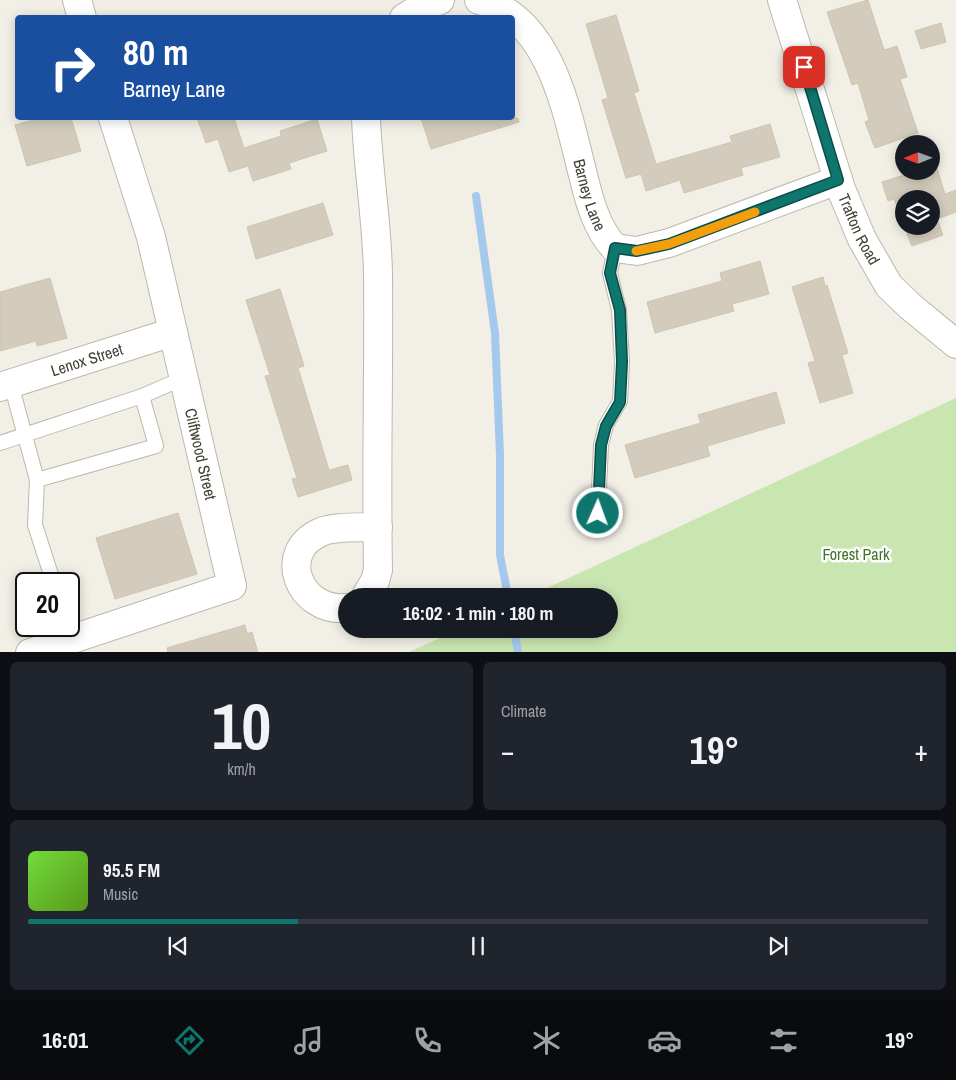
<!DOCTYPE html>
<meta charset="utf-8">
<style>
:root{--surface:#171b24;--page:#20242c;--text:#f1f3f6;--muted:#9ea1a6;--line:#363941;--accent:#0f766e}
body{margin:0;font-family:"Archivo Narrow",sans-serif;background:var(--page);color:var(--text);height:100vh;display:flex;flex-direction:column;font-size:19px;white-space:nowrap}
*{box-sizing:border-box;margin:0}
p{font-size:16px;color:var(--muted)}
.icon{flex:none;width:28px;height:28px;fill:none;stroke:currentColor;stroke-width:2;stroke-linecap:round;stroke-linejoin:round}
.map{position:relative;height:652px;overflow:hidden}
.drawer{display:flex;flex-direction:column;gap:10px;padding:10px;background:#0d0f14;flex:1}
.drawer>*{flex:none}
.guide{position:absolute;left:15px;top:15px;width:500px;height:105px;border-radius:5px;box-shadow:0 2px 12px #0003;background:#1a4fa0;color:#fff;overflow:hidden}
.needle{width:32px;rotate:269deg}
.controls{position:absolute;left:895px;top:135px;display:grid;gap:10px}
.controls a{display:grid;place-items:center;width:45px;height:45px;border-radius:50%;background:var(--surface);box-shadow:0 2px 12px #0003;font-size:25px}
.speed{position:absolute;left:15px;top:572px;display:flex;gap:10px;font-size:25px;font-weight:700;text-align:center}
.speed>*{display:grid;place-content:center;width:65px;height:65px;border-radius:50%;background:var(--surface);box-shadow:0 2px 12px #0003;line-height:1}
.speed .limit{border:2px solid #111;border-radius:8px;background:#fff;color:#111}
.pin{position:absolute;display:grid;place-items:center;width:42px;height:42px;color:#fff;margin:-21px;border-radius:10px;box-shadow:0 2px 8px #0006}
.me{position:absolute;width:55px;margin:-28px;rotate:2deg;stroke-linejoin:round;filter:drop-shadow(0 0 4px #0008)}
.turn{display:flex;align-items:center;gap:18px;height:105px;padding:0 25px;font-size:22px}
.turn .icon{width:65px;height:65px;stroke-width:2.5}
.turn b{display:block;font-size:35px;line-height:42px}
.big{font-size:38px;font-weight:700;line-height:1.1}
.drawer .widget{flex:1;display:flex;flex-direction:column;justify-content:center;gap:8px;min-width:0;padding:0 18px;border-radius:8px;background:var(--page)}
.drawer .dial{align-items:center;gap:0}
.dial b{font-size:65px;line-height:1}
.song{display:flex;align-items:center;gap:15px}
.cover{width:60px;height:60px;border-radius:8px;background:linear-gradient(135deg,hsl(100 70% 55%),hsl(90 70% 35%))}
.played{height:5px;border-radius:2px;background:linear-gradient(90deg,var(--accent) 30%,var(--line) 30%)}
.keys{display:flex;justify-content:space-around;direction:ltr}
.heat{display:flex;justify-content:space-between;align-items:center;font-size:28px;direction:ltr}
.drawer .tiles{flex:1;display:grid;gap:10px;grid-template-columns:1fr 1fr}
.widget:last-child{grid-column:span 2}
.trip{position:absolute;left:338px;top:588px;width:280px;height:50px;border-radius:25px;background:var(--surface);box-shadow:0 2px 12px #0003;font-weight:700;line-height:50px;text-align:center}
.tabs{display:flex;height:80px;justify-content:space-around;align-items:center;background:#090b0e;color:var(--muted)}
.tabs .icon{width:35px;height:35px}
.tabs .on{color:var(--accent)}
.tabs b{font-size:22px;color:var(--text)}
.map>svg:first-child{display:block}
</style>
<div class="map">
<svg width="956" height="653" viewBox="0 0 956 653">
<rect width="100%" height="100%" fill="#f2efe6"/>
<path fill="#c9e5b0" d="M956,398V652H409L460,629H609V596H530Z"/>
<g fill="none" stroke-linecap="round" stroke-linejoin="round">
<g stroke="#a4c9ed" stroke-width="8">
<path d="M476,196L495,333L500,455V555L508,596"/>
<path d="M514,629L518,653"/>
</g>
</g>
<g fill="#d3ccbc" stroke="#cec4af">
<path d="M868,0L884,50L897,46L907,77L900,79L918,133L875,148L865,122L869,120L858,83L852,85L827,12Z"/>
<path d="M616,15L639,91L634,93L656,164L732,142L730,136L770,124L780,157L741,168L743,175L684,193L680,180L646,191L641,174L626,178L602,100L608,98L586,24Z"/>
<path d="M941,23L946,42L921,49L915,31Z"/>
<path d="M41,118H71L81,151L27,166L15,125Z"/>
<path d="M197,118H234L244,148L281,136L280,131L317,119L327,151L289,163L291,169L253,181L248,166L229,172L218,139L206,143Z"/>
<path d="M421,118H518L519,122L431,149Z"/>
<path d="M936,165L945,194L956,190V212L937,219L943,235L912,246L904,226H931V199H904V224L894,199L888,201L882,182L917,171H931V167Z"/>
<path d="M323,203L333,235L256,259L247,227Z"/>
<path d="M760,261L769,294L732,304L734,311L655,333L647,302L722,281L720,273Z"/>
<path d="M823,277L825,286L827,285L848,353L842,355L853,393L820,403L808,363L815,361L792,287Z"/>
<path d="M50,278L67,338L37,346L36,341L0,351V292Z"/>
<path d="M280,289L304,366L298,368L329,470L348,465L352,480L298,497L292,479L297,478L265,376L270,375L246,300Z"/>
<path d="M776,392L785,423L707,446L710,456L635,478L625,445L701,423L698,415Z"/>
<path d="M178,513L197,574L115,599L96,538Z"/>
<path d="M245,625L247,634L252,632L258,653H168L167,648Z"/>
</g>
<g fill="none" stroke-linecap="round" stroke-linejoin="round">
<g stroke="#bdb8a9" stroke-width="16">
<g id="service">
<path d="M11,384L37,480L156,446L142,396"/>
<path d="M0,443L142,396L184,378"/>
<path d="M37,480L35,525L54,584"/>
<path d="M598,513L601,445L606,425L620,401L622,362L619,310L610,273L615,248"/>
</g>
</g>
<g stroke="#bdb8a9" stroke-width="30">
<g id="minor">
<path d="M77,0L82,18"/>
<path id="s1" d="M479,0C552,18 567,114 583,175C589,200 597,230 615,248L637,251L669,243L838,180"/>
<path d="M404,18L423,6L440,0"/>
<path d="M366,118C368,170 377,221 378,273C379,372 376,471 378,570L375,581L366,596"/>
<path id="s2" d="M0,387L173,332"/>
<path d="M346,608C299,612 275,552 321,532C334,526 363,528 378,527"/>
<path d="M30,653L232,586L151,237L113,118"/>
</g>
</g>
<g stroke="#bdb8a9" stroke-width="30">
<g id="tertiary">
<path id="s3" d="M782,0L841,189L862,239L889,286L911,307L956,344"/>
</g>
</g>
<use href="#service" stroke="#fff" stroke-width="14"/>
<use href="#minor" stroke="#fff" stroke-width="28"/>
<use href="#tertiary" stroke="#fff" stroke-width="28"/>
</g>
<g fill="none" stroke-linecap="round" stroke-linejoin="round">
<g stroke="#0a4d48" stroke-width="12">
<path id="route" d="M598,513L601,445L606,426L620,402L622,362L620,310L610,273L615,248L637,251L669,244L838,180L804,67"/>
</g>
<use href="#route" stroke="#0f766e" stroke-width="9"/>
<path stroke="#f59e0b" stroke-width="9" d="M636,251L669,244L755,212"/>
</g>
<g text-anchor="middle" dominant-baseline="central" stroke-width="5" stroke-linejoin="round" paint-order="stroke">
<g font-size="16" fill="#444035" stroke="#fff">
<text stroke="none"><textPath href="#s1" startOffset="235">Barney Lane</textPath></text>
<text stroke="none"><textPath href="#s3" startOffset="242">Trafton Road</textPath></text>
<text stroke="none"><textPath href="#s2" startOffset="91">Lenox Street</textPath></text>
<text transform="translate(201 454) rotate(77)">Cliftwood Street</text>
</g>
<g font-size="16" fill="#41742b" stroke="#fff">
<text x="856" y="554">Forest Park</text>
</g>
</g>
</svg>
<div class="controls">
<a><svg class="needle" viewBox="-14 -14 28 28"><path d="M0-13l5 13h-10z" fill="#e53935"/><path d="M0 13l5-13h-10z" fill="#9ea1a6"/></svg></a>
<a><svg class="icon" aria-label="layers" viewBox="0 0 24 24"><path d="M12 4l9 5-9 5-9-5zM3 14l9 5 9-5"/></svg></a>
</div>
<div class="speed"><div class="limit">20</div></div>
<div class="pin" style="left:804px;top:67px;background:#d93025"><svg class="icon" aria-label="arrive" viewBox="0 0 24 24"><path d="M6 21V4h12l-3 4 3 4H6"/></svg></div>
<svg class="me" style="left:598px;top:513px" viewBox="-20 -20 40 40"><circle r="17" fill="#0f766e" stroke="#fff" stroke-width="3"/><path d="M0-11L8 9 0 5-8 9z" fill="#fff"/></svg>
<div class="trip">16:02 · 1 min · 180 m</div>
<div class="guide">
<div class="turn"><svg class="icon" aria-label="right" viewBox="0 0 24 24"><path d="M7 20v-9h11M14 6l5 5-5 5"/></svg><div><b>80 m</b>Barney Lane</div></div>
</div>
</div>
<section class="drawer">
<div class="tiles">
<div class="widget dial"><b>10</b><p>km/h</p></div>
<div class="widget"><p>Climate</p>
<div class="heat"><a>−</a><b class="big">19°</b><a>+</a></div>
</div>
<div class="widget">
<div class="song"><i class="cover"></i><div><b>95.5 FM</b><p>Music</p></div></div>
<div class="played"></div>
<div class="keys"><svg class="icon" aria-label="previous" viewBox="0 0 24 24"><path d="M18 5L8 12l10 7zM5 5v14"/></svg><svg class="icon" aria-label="pause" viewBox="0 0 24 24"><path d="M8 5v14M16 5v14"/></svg><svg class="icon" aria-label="next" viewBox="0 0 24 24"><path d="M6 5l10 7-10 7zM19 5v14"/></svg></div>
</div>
</div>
</section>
<nav class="tabs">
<b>16:01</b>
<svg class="icon on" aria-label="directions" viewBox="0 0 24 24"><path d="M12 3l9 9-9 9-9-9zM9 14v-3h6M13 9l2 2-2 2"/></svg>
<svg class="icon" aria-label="music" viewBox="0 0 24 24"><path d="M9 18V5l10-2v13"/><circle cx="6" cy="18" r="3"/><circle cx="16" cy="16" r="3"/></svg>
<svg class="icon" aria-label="phone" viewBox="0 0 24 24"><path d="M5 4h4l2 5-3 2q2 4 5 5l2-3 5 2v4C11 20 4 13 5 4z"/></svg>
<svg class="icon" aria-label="climate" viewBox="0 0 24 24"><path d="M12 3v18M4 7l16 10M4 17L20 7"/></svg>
<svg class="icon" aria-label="car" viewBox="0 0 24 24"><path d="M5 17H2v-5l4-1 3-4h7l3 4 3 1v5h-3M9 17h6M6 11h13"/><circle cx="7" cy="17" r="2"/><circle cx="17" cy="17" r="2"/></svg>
<svg class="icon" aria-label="filters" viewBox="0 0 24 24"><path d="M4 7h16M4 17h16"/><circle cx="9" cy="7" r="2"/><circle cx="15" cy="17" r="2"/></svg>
<b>19°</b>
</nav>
